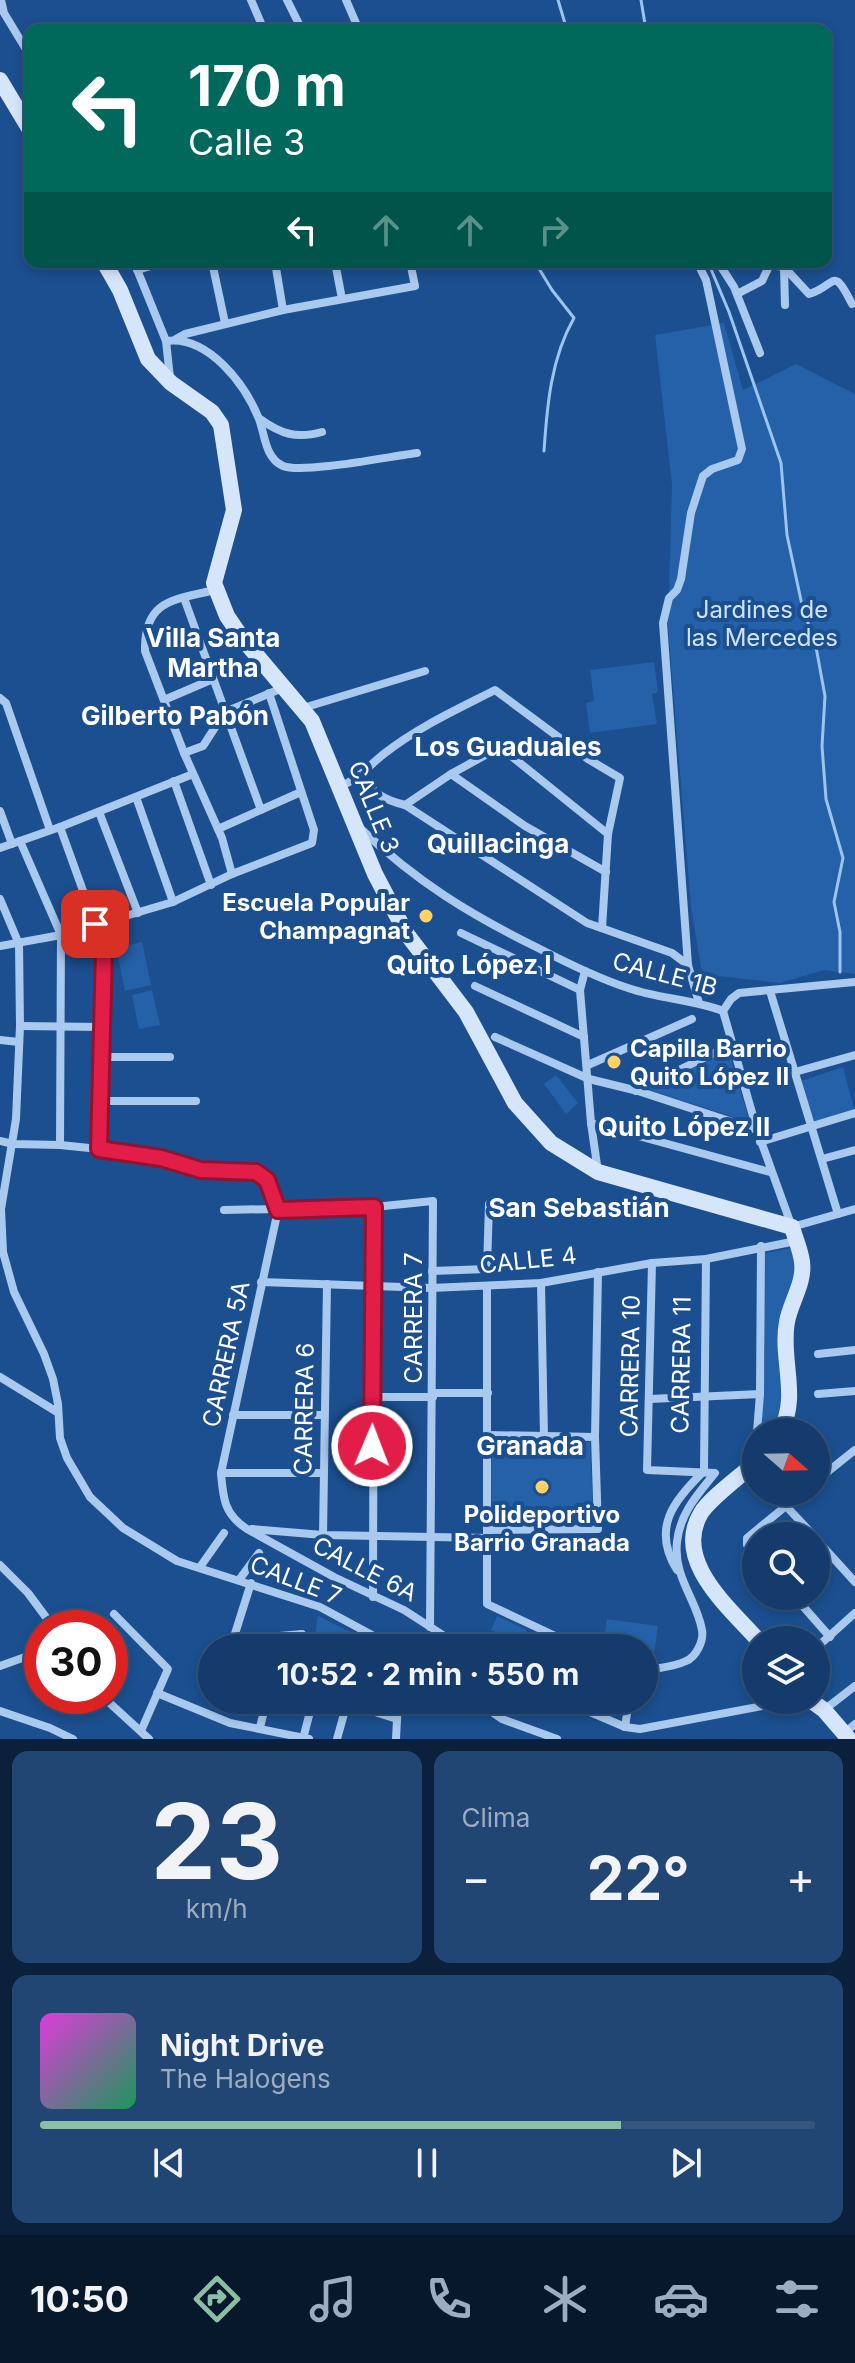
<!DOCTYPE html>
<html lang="es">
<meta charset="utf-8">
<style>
:root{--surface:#143b6b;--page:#214673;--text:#f1f3f6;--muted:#9dadc1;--line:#33557e;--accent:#8abfa5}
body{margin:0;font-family:Inter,sans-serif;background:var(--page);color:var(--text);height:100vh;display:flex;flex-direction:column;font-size:30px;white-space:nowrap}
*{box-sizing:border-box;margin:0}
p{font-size:26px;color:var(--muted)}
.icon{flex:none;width:44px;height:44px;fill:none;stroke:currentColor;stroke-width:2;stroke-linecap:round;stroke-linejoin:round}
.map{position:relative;height:1739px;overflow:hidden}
.details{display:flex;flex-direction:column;gap:12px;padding:12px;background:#0b203b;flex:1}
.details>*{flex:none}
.top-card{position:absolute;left:24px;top:24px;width:808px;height:244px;border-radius:16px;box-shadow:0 4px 12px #0003,0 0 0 2px var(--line);background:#00695c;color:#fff;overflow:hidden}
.needle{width:52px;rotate:110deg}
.fabs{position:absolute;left:742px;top:1418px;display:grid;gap:16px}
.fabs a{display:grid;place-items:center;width:88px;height:88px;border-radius:50%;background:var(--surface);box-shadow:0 4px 12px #0003,0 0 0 2px var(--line);font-size:40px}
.speed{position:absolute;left:24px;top:1610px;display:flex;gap:16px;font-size:40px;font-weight:700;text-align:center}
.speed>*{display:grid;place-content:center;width:104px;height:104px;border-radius:50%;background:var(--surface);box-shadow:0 4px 12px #0003,0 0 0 2px var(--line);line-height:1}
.speed .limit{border:12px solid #d22;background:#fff;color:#111}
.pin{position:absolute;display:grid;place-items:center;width:68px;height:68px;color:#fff;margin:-34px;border-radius:16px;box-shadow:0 4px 12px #0006}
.me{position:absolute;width:88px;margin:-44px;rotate:1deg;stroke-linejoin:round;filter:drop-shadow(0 0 6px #0008)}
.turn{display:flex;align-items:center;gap:28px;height:168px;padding:0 32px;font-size:36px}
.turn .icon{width:104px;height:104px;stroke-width:2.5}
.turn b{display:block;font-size:56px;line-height:68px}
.lanes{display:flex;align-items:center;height:76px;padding:0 32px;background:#0003;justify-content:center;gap:40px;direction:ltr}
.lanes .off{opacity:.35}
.big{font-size:60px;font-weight:700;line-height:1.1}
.details .card{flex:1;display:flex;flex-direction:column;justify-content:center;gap:12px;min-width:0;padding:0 28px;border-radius:16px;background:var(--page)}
.details .dial{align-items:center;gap:0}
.dial b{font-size:104px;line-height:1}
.song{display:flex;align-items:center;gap:24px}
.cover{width:96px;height:96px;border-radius:12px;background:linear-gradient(135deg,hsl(300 70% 55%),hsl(150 70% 35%))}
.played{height:8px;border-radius:4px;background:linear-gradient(90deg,var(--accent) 75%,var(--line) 75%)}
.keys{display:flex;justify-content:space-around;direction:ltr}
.heat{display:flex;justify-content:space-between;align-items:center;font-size:44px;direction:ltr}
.details .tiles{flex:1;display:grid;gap:12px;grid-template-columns:1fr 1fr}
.card:last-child{grid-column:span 2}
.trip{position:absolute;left:198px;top:1634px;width:460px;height:80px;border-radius:40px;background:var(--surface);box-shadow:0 4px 12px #0003,0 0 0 2px var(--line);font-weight:700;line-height:80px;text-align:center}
.tabs{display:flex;height:128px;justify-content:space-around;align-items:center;background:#08182b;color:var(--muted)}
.tabs .icon{width:56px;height:56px}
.tabs .on{color:var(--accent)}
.tabs b{font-size:36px;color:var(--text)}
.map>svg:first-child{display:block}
</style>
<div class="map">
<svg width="855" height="1739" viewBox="0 0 855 1739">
<rect width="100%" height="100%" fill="#1b4f8f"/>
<g fill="#2461a8">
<path d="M724,323L743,390L796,364L855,394V974L824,970L780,983L702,974L691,907L668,626L672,485L655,335Z"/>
<path d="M654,662L658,692L652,694L657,724L590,733L586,703L594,701L590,670Z"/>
<path d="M142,942L151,985L125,991L116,948Z"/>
<path d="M152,990L160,1025L139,1029L132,995Z"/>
<path d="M728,1050L750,1122L645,1089Z"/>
<path d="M843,1067L854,1109L814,1122L801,1081Z"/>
<path d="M556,1075L578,1103L566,1114L544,1084Z"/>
<path d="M792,1248L797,1271L779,1423L774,1432H761L765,1351L762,1254Z"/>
<path d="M491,1439L590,1442L594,1533H492Z"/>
<path d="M318,1616L383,1648H313Z"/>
<path d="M497,1616L527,1630L521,1643L491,1630Z"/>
<path d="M607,1619L658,1626L654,1654L644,1653V1648L603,1646Z"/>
</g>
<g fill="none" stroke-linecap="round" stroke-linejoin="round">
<g stroke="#9cc4f0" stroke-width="3">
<path d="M558,0L567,30"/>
<path d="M641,0L646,30"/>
<path d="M535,262L552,290L574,318C551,358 547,406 544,451"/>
<path d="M708,262L729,312L781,463L787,535L802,605L816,647L825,696L822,746L826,799L843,858L834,902L840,932V972"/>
</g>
<g stroke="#a9c9ee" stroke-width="8">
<path d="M1,0L4,13L30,56"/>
<path d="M251,0L264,30"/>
<path d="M287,0L302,30"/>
<path d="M346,0L356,23L355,30"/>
<path d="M134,262L166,341L170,378"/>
<path d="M212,262L225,323"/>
<path d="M275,262L283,310"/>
<path d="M335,262L342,299"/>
<path d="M718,262L734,287L760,353"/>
<path d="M771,265L784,267L809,294C836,286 832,264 852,304"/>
<path d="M784,268L785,305"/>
<path d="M137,270L165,262"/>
<path d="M737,294L762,281L771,262"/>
<path d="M176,339L185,334L283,310L415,286L410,262"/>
<path d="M166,341C208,335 245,384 259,419C265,435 265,458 283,466C303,474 392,456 417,453"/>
<path d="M260,419C281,434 296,439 322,432"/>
<path d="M215,590C173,600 144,600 145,651L184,753L222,838L232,874"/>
<path d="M184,598L261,810"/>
<path d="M0,698L6,703L50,830"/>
<path d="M164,700L213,679"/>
<path d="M303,708L425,671"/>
<path d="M184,753L203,746L225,712L285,687"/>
<path d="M451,774L525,826L606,872"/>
<path d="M360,775C376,794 381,799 405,805L587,923L672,953L688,965L699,1003"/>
<path d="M174,781L211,885"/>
<path d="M339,786C358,781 369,765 385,753C418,727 458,709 495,690L588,759L620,778L608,834L602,928"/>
<path d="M136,797L173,902"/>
<path d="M405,805L451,774L500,747L608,834"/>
<path d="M0,811L12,844"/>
<path d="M99,812L138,913"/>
<path d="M60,827L95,924"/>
<path d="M218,829L301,792"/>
<path d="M361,829C417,882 469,914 538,948C567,963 597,978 628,988C659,999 692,999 723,1011"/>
<path d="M20,841L61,935L60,1145"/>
<path d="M0,848L60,827L193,774"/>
<path d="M0,899L19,944L20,1026L16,1119L1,1209L3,1252L14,1292L44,1354L53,1379L58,1404L60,1438L67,1458L90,1497L123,1528L177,1561L320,1607L396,1648"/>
<path d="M461,933L580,990"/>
<path d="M0,946L61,935L173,902L232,874L312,843L314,830L269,693"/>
<path d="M688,965L663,623L669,598L677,590L681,579L691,513L703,476L712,469L738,460L742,449L706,280L697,262"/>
<path d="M585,971L580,990L591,1123L598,1172"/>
<path d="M475,986L584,1037"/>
<path d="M770,991L838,1214"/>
<path d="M723,1011L757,1130L792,1227L855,1209"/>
<path d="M723,1011L731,999L739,993L855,982"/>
<path d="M20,1026L101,1027"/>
<path d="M495,1037L589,1079L638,1091L757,1130"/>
<path d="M0,1040L19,1042"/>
<path d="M102,1057H170"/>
<path d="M588,1065L692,1019"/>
<path d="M795,1072L855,1055"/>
<path d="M636,1091L720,1050"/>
<path d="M101,1101H196"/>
<path d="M591,1123L770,1172"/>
<path d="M0,1141L13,1144L60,1145L99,1149L161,1158L201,1170H239L262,1175L278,1210L221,1473C223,1498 224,1514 247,1529L334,1577L404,1610L463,1648"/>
<path d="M760,1142L855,1113"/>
<path d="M99,1149C101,1098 100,1047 102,995C103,973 109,943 105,922"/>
<path d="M822,1159L855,1150"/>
<path d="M224,1210L374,1207L433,1201L430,1627"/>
<path d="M432,1271L487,1269L489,1204"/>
<path d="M261,1282L431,1288L541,1283L652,1263L706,1259L796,1241"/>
<path d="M541,1283L544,1437"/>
<path d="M487,1287V1604L581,1648"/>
<path d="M818,1354L855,1350"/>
<path d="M0,1377L57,1412"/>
<path d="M433,1393H488"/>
<path d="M818,1394L855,1391"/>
<path d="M373,1397H433"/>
<path d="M650,1399L760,1394"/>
<path d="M233,1415H324"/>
<path d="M757,1432L760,1394L761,1246"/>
<path d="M488,1435L595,1437"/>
<path d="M221,1473H322"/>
<path d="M816,1481L855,1450"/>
<path d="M786,1506L814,1536"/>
<path d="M252,1529L323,1535L487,1538"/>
<path d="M487,1530L598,1529L595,1437L598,1272"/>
<path d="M323,1535L327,1284"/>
<path d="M816,1539L855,1582"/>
<path d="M756,1554L747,1545V1538L803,1492"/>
<path d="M0,1565L28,1593L54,1628"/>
<path d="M200,1567L224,1533"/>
<path d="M677,1570C651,1528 674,1500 704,1471L706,1259"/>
<path d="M239,1580L259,1553"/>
<path d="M251,1583L233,1640L302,1634"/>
<path d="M794,1596L830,1637"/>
<path d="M373,1597L374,1207"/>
<path d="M114,1614L168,1669L141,1731"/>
<path d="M816,1648L855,1613"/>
<path d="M0,1666L42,1651"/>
<path d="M644,1671C657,1668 674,1667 686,1661C696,1657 704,1641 702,1630C697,1600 673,1577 677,1542C680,1513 698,1494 715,1473L647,1470L652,1263"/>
<path d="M157,1693L230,1723L309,1739"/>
<path d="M102,1696L149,1739"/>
<path d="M337,1700L397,1719"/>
<path d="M474,1700L502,1719L557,1739"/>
<path d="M562,1700L625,1727L640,1729L795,1700"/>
<path d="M824,1710L855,1686"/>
<path d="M0,1711L50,1728L73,1739"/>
<path d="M260,1727L267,1700"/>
<path d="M625,1727L629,1700"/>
<path d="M844,1733L855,1724"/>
<path d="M303,1739L313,1700"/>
<path d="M337,1739L347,1703"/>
<path d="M396,1739L398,1700"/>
</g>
<g stroke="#d6e6fa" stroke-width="16">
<path d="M0,80L30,130"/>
<path d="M104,262L120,290L148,359L171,383L212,412L221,425L234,510L214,583L227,616L242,638L312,721L375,874L406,933L466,1012L515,1103L551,1143L598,1172L792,1227C795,1238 801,1251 802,1262C805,1283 790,1303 787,1322C780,1359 800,1397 780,1432"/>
<path d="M756,1462C742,1475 710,1498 701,1513C672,1561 730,1608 758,1640"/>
<path d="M810,1700L824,1710L849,1739"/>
</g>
</g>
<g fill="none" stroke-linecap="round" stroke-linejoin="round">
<g stroke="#92132f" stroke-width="20">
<path id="route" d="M95,924L105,922L108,937L104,951L99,1149L161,1158L201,1170L256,1172L267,1180L278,1210L374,1207L372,1446"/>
</g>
<use href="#route" stroke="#e11d48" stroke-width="14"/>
</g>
<g fill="#ffd166" stroke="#1b4f8f" stroke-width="3">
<circle cx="426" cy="916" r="8"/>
<circle cx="614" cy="1062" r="8"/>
<circle cx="542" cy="1487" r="8"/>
</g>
<g text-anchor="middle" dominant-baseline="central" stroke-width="8" stroke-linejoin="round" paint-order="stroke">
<g font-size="24" fill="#cfe3fa" stroke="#1b4f8f">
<text x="762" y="609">Jardines de<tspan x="762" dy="28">las Mercedes</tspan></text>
</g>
<g font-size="24" fill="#fff" stroke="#1b4f8f">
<text transform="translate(374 807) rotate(68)">CALLE 3</text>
<text transform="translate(665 974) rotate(15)">CALLE 1B</text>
<text transform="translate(528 1260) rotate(-6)">CALLE 4</text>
<text transform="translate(413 1318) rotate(-90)">CARRERA 7</text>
<text transform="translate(226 1354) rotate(-78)">CARRERA 5A</text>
<text transform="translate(681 1365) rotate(-89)">CARRERA 11</text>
<text transform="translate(630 1366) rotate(-89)">CARRERA 10</text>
<text transform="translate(304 1409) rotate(-89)">CARRERA 6</text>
<text transform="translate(365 1569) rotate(27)">CALLE 6A</text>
<text transform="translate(296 1580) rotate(21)">CALLE 7</text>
</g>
<g font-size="24" font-weight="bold" fill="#fff" stroke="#1b4f8f" text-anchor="end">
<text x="410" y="902">Escuela Popular<tspan x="410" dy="28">Champagnat</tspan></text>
<text x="630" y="1048" text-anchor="start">Capilla Barrio<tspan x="630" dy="28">Quito López II</tspan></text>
<text x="542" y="1514" text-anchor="middle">Polideportivo<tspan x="542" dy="28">Barrio Granada</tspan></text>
</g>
<g font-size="26" font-weight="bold" fill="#fff" stroke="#1b4f8f">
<text x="213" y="637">Villa Santa<tspan x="213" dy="30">Martha</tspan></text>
<text x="175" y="715">Gilberto Pabón</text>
<text x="508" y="746">Los Guaduales</text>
<text x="498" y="843">Quillacinga</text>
<text x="469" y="964">Quito López I</text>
<text x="684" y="1126">Quito López II</text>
<text x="579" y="1207">San Sebastián</text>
<text x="530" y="1445">Granada</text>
</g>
</g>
</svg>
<div class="fabs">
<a><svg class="needle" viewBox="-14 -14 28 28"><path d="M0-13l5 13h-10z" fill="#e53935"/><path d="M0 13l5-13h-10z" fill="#9dadc1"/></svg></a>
<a><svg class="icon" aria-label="search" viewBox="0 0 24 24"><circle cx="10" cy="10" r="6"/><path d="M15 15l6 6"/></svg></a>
<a><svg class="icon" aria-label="layers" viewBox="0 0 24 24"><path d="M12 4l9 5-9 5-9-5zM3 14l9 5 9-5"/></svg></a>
</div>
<div class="speed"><div class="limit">30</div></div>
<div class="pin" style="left:95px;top:924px;background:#d93025"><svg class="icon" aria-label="arrive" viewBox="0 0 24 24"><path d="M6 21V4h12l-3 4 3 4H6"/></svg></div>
<svg class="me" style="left:372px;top:1446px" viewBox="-20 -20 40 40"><circle r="17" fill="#e11d48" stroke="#fff" stroke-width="3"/><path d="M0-11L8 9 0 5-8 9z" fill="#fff"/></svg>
<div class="trip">10:52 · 2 min · 550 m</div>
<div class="top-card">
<div class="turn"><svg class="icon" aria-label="left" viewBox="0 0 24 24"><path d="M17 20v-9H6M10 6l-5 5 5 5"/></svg><div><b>170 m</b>Calle 3</div></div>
<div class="lanes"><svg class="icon" aria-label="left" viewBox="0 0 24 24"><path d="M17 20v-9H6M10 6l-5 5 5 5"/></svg><svg class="icon off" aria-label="ahead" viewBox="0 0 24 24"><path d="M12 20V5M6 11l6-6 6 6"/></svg><svg class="icon off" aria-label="ahead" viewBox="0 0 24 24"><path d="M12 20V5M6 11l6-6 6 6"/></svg><svg class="icon off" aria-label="right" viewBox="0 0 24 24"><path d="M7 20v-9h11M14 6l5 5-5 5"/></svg></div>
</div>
</div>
<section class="details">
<div class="tiles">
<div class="card dial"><b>23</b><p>km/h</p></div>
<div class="card"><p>Clima</p>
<div class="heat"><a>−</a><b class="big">22°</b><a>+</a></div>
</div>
<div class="card">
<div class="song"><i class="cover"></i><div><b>Night Drive</b><p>The Halogens</p></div></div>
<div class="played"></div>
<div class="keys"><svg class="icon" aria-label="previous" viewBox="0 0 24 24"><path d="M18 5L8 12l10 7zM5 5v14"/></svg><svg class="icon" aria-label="pause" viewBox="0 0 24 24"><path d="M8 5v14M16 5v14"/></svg><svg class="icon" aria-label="next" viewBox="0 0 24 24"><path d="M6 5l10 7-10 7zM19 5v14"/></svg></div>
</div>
</div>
</section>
<nav class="tabs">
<b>10:50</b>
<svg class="icon on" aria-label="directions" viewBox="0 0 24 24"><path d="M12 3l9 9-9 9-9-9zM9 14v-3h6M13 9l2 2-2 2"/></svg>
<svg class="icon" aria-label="music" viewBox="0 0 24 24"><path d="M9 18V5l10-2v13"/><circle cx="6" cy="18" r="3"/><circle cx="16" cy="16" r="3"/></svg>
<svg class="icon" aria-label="phone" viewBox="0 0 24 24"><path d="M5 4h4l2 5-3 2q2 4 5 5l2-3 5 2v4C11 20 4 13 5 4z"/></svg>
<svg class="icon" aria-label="climate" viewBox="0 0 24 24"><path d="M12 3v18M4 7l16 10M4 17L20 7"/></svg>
<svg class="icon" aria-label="car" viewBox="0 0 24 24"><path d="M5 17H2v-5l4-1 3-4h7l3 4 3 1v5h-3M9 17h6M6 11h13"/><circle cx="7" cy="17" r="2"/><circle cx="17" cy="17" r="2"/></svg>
<svg class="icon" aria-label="filters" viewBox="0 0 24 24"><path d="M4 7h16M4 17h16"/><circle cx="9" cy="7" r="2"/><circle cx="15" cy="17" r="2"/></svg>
</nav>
